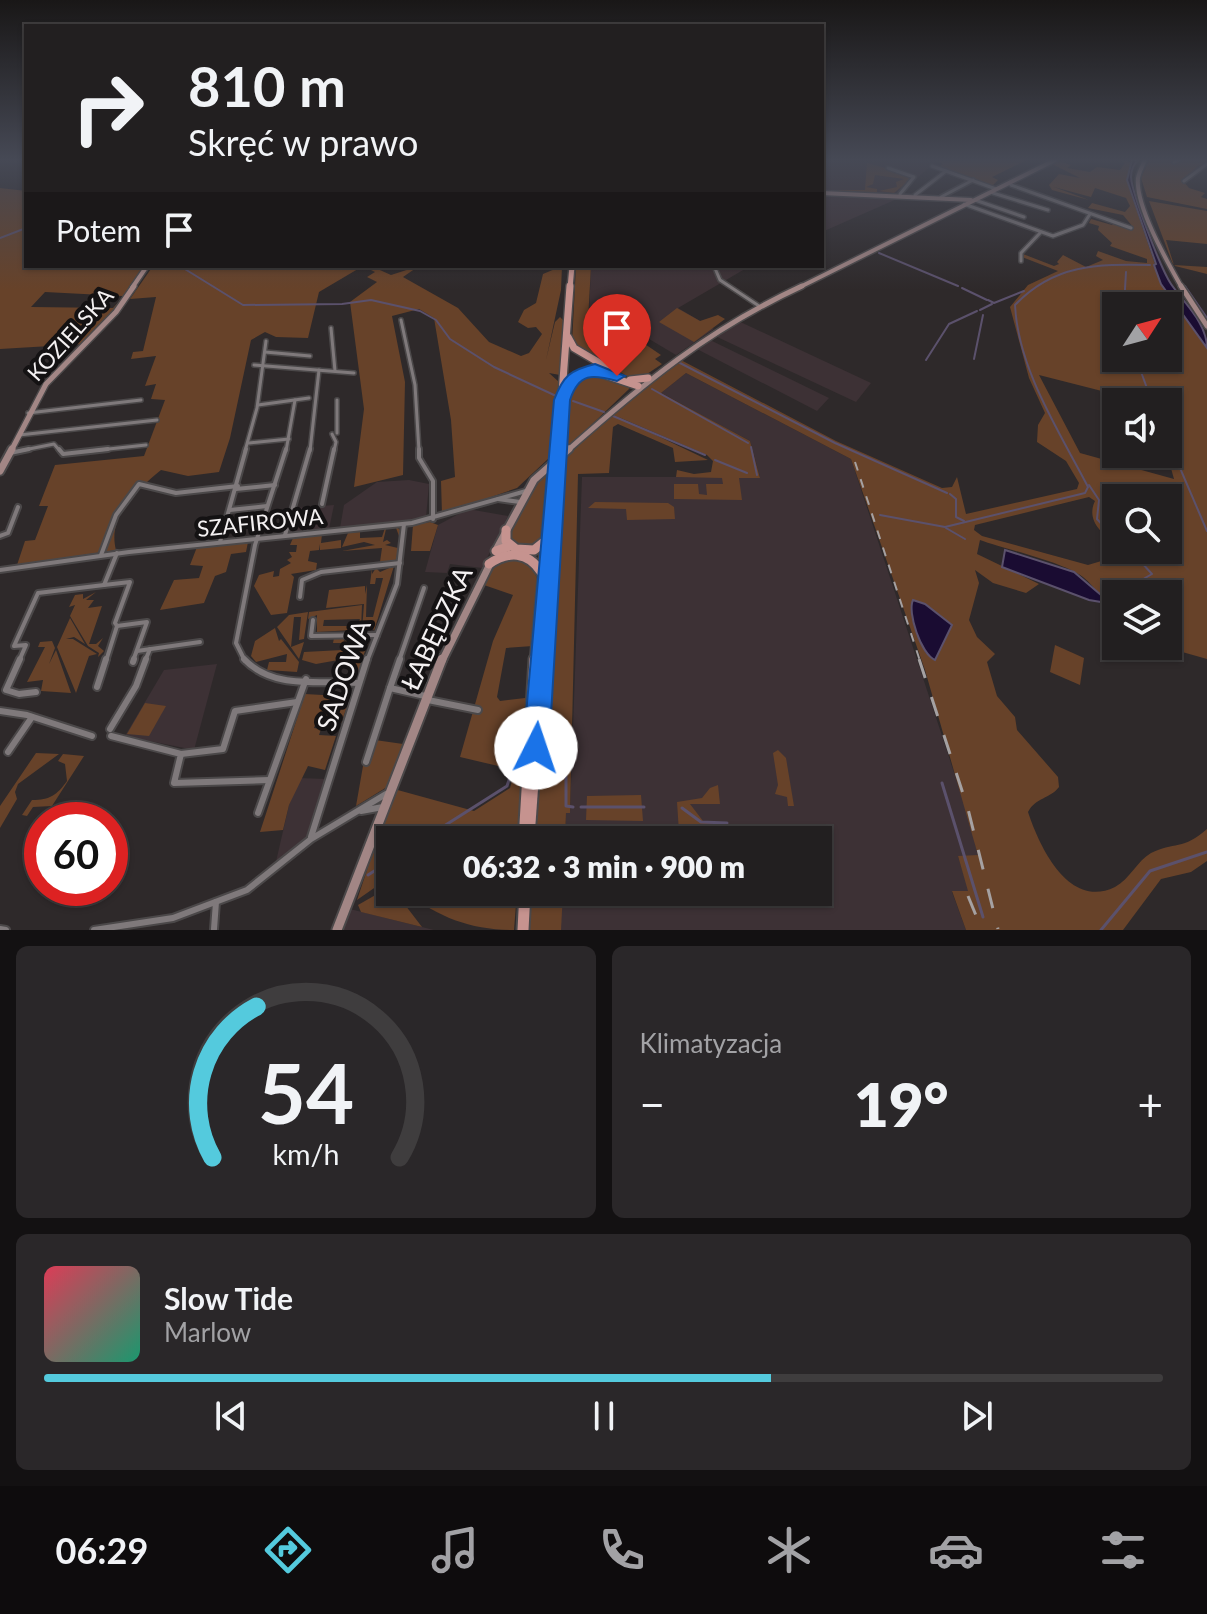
<!DOCTYPE html>
<html lang="pl">
<meta charset="utf-8">
<style>
:root{--surface:#221f20;--page:#2a2729;--text:#f1f3f6;--muted:#a2a2a5;--line:#3f3d3e;--accent:#54cadd}
body{margin:0;font-family:Lato,sans-serif;background:var(--page);color:var(--text);height:100vh;display:flex;flex-direction:column;font-size:30px;white-space:nowrap}
*{box-sizing:border-box;margin:0}
p{font-size:26px;color:var(--muted)}
.icon{flex:none;width:44px;height:44px;fill:none;stroke:currentColor;stroke-width:2;stroke-linecap:round;stroke-linejoin:round}
.map{position:relative;height:930px;overflow:hidden}
.panel{display:flex;flex-direction:column;gap:16px;padding:16px;background:#131112;flex:1}
.panel>*{flex:none}
.guide{position:absolute;left:24px;top:24px;width:800px;height:244px;border-radius:0px;box-shadow:0 2px 6px #0004,0 0 0 2px var(--line);background:#221f20;color:var(--text);overflow:hidden}
.needle{width:52px;rotate:54deg}
.fabs{position:absolute;left:1102px;top:292px;display:grid;gap:16px}
.fabs a{display:grid;place-items:center;width:80px;height:80px;border-radius:0px;background:var(--surface);box-shadow:0 2px 6px #0004,0 0 0 2px var(--line);font-size:40px}
.speed{position:absolute;left:24px;top:802px;display:flex;gap:16px;font-size:40px;font-weight:700;text-align:center}
.speed>*{display:grid;place-content:center;width:104px;height:104px;border-radius:50%;background:var(--surface);box-shadow:0 2px 6px #0004,0 0 0 2px var(--line);line-height:1}
.speed .limit{border:12px solid #d22;background:#fff;color:#111}
.pin{position:absolute;display:grid;place-items:center;width:68px;height:68px;color:#fff;margin:-82px -34px;border-radius:50% 50% 50% 0;rotate:-45deg;box-shadow:0 0 8px #0007}
.pin .icon{rotate:45deg}
.me{position:absolute;width:88px;margin:-44px;rotate:4deg;stroke-linejoin:round;filter:drop-shadow(0 0 6px #0008)}
.turn{display:flex;align-items:center;gap:28px;height:168px;padding:0 32px;font-size:36px}
.turn .icon{width:104px;height:104px;stroke-width:2.5}
.turn b{display:block;font-size:56px;line-height:68px}
.then{display:flex;align-items:center;height:76px;padding:0 32px;background:#0003;gap:16px;font-size:30px}
.big{font-size:60px;font-weight:800;line-height:1.1}
.panel .card{flex:1;display:flex;flex-direction:column;justify-content:center;gap:12px;min-width:0;padding:0 28px;border-radius:12px;background:var(--page)}
.panel .dial{align-items:center;gap:0}
.dial svg{height:208px;overflow:visible;fill:none;stroke:var(--line);stroke-width:7;stroke-linecap:round;text-anchor:middle}
.dial text{fill:var(--text);stroke:none}
.song{display:flex;align-items:center;gap:24px}
.cover{width:96px;height:96px;border-radius:12px;background:linear-gradient(135deg,hsl(350 70% 55%),hsl(160 70% 35%))}
.played{height:8px;border-radius:4px;background:linear-gradient(90deg,var(--accent) 65%,var(--line) 65%)}
.keys{display:flex;justify-content:space-around;direction:ltr}
.heat{display:flex;justify-content:space-between;align-items:center;font-size:44px;direction:ltr}
.panel .tiles{flex:1;display:grid;gap:16px;grid-template-columns:1fr 1fr}
.card:last-child{grid-column:span 2}
.trip{position:absolute;left:376px;top:826px;width:456px;height:80px;border-radius:0px;background:var(--surface);box-shadow:0 2px 6px #0004,0 0 0 2px var(--line);font-weight:800;line-height:80px;text-align:center}
.tab-bar{display:flex;height:128px;justify-content:space-around;align-items:center;background:#0e0c0d;color:var(--muted)}
.tab-bar .icon{width:56px;height:56px}
.tab-bar .active{color:var(--accent)}
.tab-bar b{font-size:36px;color:var(--text)}
.map>svg:first-child{display:block}
</style>
<div class="map">
<svg width="1207" height="930" viewBox="0 0 1207 930">
<rect width="100%" height="100%" fill="#2e292a"/>
<g fill="#3d3135">
<path d="M822,160L876,163L938,160L902,191L906,195L822,232Z"/>
<path d="M591,266H750L678,308L714,329L676,355L639,333L605,350L588,338Z"/>
<path d="M734,319L871,383L856,402L713,335Z"/>
<path d="M708,339L829,398L817,411L695,348Z"/>
<path d="M686,373L851,459L970,821L978,856H958L969,891L952,892L966,930H560L562,892H818V840H565L566,813L570,812L582,477H760L750,441L661,393Z"/>
<path d="M409,480L429,484L426,518L340,528L344,505L377,482Z"/>
<path d="M334,505L329,529L289,532L295,508Z"/>
<path d="M468,509L508,516L482,568L450,564L447,573L425,572L438,525Z"/>
<path d="M217,664L194,750L125,736L164,670Z"/>
<path d="M299,778L326,779L310,836L275,866L289,805Z"/>
<path d="M350,909L434,930H342Z"/>
</g>
<g fill="#674229" fill-rule="evenodd">
<path d="M1027,160L992,177L998,180L992,186L938,167L943,164L936,161Z"/>
<path d="M1121,160L1130,162L1128,185L1161,282L1207,348V659L1161,646H1168V594H1116V613C1102,602 1097,588 1083,577C1061,561 1004,549 980,540L977,554L1039,584L1026,593L993,583L975,570L979,583L969,620L977,637L995,654L987,662L997,696L1015,717L1017,730L1058,777L1059,787C1050,799 1036,797 1028,812C1039,845 1068,910 1115,887C1130,879 1137,861 1151,853C1173,842 1184,850 1207,829V861L1191,872L1161,879L1123,930H966L952,891H968L958,856L978,855L925,670L851,459L686,373L661,393L750,441L760,478H739L742,500L674,499V484H698L699,494L707,495L706,484H723L722,478L676,477L677,470L694,474L711,472L713,461L707,455L616,416L708,460L675,462L673,448L618,424L613,427L609,473L578,474L570,813H566L565,840H535L562,460C602,426 634,387 677,358L836,441L942,488L952,487L957,477L966,514L1077,489L1079,483L1066,461L1037,442L1038,425L1045,413L1029,378L1010,307L1028,285L1058,271L1022,257L1023,254L1054,266L1059,264L1057,262L1063,255L1086,267L1103,260L1096,256L1098,251L1126,261L1147,263V259L1110,246L1112,243L1098,230L1099,226L1089,223L1091,219L1112,225L1116,221L1133,227L1123,215L1088,208L1092,203L1125,212L1130,206L1126,198L1095,188L1091,197L1054,187L1089,200L1052,190L1049,185L1059,174L1080,178L1052,164L1059,161L1071,165L1067,168L1090,172L1097,167L1120,170L1125,163ZM1116,306H1168V358H1116ZM1039,375L1145,402H1168L1167,454L1174,479L1080,453ZM1089,497L1095,501C1086,520 1101,533 1116,543V498H1168V550H1126L1128,553L1088,565L982,536L974,530L975,525ZM925,604L952,625L932,659L925,652Z"/>
<path d="M1149,160H1207V164L1198,166L1183,181L1189,188L1205,193L1201,197L1207,199V209L1147,197L1141,178Z"/>
<path d="M867,163L907,174L912,178L894,193L879,191L897,187L896,182L904,179L875,175L873,184L866,187L877,189V193H841L838,190H865Z"/>
<path d="M0,188L26,191V266H143L118,307L84,344L0,349ZM45,292L122,296L123,297L113,308L31,307Z"/>
<path d="M1149,201L1207,211V244L1166,240L1174,265L1207,267V274L1175,266L1172,262Z"/>
<path d="M153,266H371L391,275L419,266L403,277L458,308L489,342L521,356L529,353L542,334L536,327L528,328L518,322L524,310L536,303L543,274L562,266L561,290L546,360L555,322L560,317L563,320L560,375L549,373L559,382L549,458L517,488L442,514L441,481L455,477L451,420L434,318L419,309L392,316L405,382L403,475L354,487L364,409L350,302L377,282L367,277L375,272L363,266L319,292L308,338L276,337L265,332L251,340L230,438L219,472L188,476L161,470C137,490 107,516 116,550L17,565L25,541L35,540L48,506H39L55,465L144,456L165,400L151,399L156,384L145,386L156,356L131,359L133,352L143,351L156,297L130,299Z"/>
<path d="M576,266H591L587,339L605,350L633,336L661,355L655,359L662,364L641,378H630L572,343Z"/>
<path d="M677,308L700,321L718,315L725,319L694,342L659,322Z"/>
<path d="M592,371L628,384L629,389L566,449L563,447L567,388L570,381Z"/>
<path d="M543,475H551L543,538L529,549L510,542L509,531Z"/>
<path d="M595,502L668,503L674,507L675,519L627,520L626,509L588,508Z"/>
<path d="M430,522L438,525L430,551H411L413,525Z"/>
<path d="M397,527L400,530L399,536L396,528L386,529L383,542L387,540L391,543L385,545L398,548L396,561L380,562L382,548L342,551L375,545L364,542L342,547L348,533L360,532V538L382,537L385,528Z"/>
<path d="M322,534L321,543L341,540V548L320,550V544L319,550L310,551L308,561L317,563L316,570L291,574L294,577L287,613L271,615L254,586L259,575L274,571L273,577L279,576L280,569L291,563L287,560L292,557L289,552H296L297,545H290L293,538Z"/>
<path d="M248,542L246,552L231,554L226,572L215,576L204,603L160,610L174,580L199,578L203,566L190,565L197,547Z"/>
<path d="M503,557C509,558 518,557 523,559C548,569 535,625 533,646L506,648L497,697L500,701L525,698L528,701L520,840H390V887L377,886L357,900L394,789L474,811L510,788L515,770L460,757L493,641L513,595L484,585L495,564Z"/>
<path d="M394,566L374,631L372,625L362,630L364,604L326,608L329,590L365,586V594L367,585L366,617H373L383,578H376L375,584H370L372,568V574L376,568L380,572Z"/>
<path d="M96,592L86,600H94L88,608L102,606L89,644H96L103,638L98,646L104,651L98,657L99,653L88,646L70,616L75,605L69,607L75,595L83,594V599Z"/>
<path d="M362,605L361,630L355,629L360,619L324,620L323,626H354L353,630L317,632V615L308,619L309,612Z"/>
<path d="M308,612L304,639L299,640L301,617H294L291,647L304,642L299,659L277,627L289,615Z"/>
<path d="M70,618L85,644L74,637L66,639H73L97,654L89,656L76,693L57,647Z"/>
<path d="M275,628L279,641L281,639L299,662L297,672L267,670L269,662H286L287,654L256,662L251,656L255,641Z"/>
<path d="M343,637L344,641L355,639L356,643L357,639L369,641L362,659L369,651L359,674L344,659L316,664L302,660L304,652L361,649V643H333L334,638Z"/>
<path d="M52,641L55,648L49,664L56,650L71,693L41,691L43,680L27,682L45,647H38L40,642Z"/>
<path d="M1055,645L1084,658L1080,685L1050,672Z"/>
<path d="M305,694L340,696L337,707H347L341,723L325,722L326,718L318,717L314,728L321,729L319,735L336,736L325,770L308,766L289,805L283,830L260,832Z"/>
<path d="M145,703L166,706L149,736L127,734Z"/>
<path d="M375,740L403,744L387,787L356,806L363,766H369Z"/>
<path d="M778,750L786,758L794,806H788L787,797L775,794L778,785L773,753Z"/>
<path d="M36,753L59,754L18,784L15,792L17,799L0,828V806Z"/>
<path d="M63,754L84,756L52,806L33,807L27,816L22,815L32,800C50,800 57,795 67,781L65,764L58,761Z"/>
<path d="M718,785L720,804H690L703,821L730,824L731,840H711L710,833L679,832L677,802L702,798L710,788Z"/>
<path d="M641,795L643,821L586,820L587,796Z"/>
<path d="M406,892H517L514,930C472,930 439,918 406,892Z"/>
<path d="M532,892H563L561,930H529Z"/>
<path d="M379,893L399,897L422,927L361,912L358,905Z"/>
</g>
<g fill="#1a0c32" stroke="#5b516c" stroke-width="2">
<path d="M1132,160H1138C1133,165 1131,170 1131,177C1132,194 1161,269 1171,284C1184,303 1207,323 1207,348L1161,284L1154,265L1156,264L1127,180Z"/>
<path d="M1005,550L1074,572L1101,595V602L1089,600L1002,567Z"/>
<path d="M913,600L925,604L952,625L935,660C921,654 907,612 913,600Z"/>
</g>
<g fill="none" stroke-linecap="round" stroke-linejoin="round">
<g stroke="#5b516c" stroke-width="2">
<path d="M0,238L26,228"/>
<path d="M879,253L958,286"/>
<path d="M180,266L243,305L342,304L371,300L420,311L436,320L450,339L494,367L554,395"/>
<path d="M1185,286L1207,318"/>
<path d="M962,288L987,300"/>
<path d="M988,300L994,303L1024,291"/>
<path d="M1124,306L1126,272"/>
<path d="M980,310L992,304"/>
<path d="M1136,358L1152,402"/>
<path d="M974,359L983,315"/>
<path d="M926,360L949,324L977,311"/>
<path d="M678,362L835,443L947,493"/>
<path d="M652,389L748,443"/>
<path d="M573,401L604,412"/>
<path d="M613,416L705,455"/>
<path d="M1168,440L1207,531"/>
<path d="M751,447L757,475"/>
<path d="M715,460L747,473"/>
<path d="M1089,485L1099,500L1097,519L1116,540"/>
<path d="M950,494L956,499V517L964,521"/>
<path d="M880,515L945,527L1085,493L1088,487C1059,431 1018,369 1015,305C1054,264 1097,264 1150,265"/>
<path d="M946,528L965,539"/>
<path d="M1130,550L1152,574L1138,582"/>
<path d="M1102,600L1111,597"/>
</g>
<g stroke="#5b516c" stroke-width="3">
<path d="M552,729L559,762L566,767V806L573,807"/>
<path d="M942,783L983,917"/>
<path d="M581,807H644"/>
<path d="M682,808L701,822L727,823"/>
<path d="M766,832L768,840"/>
<path d="M422,840L507,786L521,744"/>
<path d="M368,875L390,861"/>
<path d="M1101,930L1150,871L1207,852"/>
</g>
<g stroke="#4b4849" stroke-width="6">
<g id="street-far2">
<path d="M1174,162L1179,160"/>
<path d="M932,166L996,189"/>
<path d="M888,168L914,177L900,194"/>
<path d="M1184,181L1207,164"/>
<path d="M1011,185L1131,228"/>
<path d="M993,193L1048,210"/>
<path d="M915,195L946,171"/>
<path d="M941,197L973,180"/>
<path d="M975,200L1024,217"/>
<path d="M964,204L1053,236L1083,225L1090,214"/>
<path d="M1021,261V253L1040,233"/>
<path d="M714,266L720,280L759,306"/>
<path d="M401,320L415,385L419,451"/>
<path d="M331,328L335,371"/>
<path d="M265,352L310,356"/>
<path d="M254,365L354,373"/>
<path d="M337,400V433"/>
<path d="M258,405L309,398"/>
<path d="M28,413L141,400"/>
<path d="M332,434L336,442L334,451"/>
<path d="M19,435L157,420"/>
<path d="M249,443L289,439"/>
<path d="M19,451L54,444L60,451"/>
<path d="M90,451L146,445"/>
<path d="M245,451L257,408L266,341"/>
<path d="M286,451L295,400"/>
<path d="M310,451L319,370"/>
</g>
</g>
<g stroke="#4b4849" stroke-width="8">
<g id="street-far1">
<path d="M59,449L63,454L108,449"/>
<path d="M419,449V458L433,481V519"/>
<path d="M10,453L29,449"/>
<path d="M236,489L275,485"/>
<path d="M498,499L520,502"/>
<path d="M322,504L334,449"/>
<path d="M230,510L267,506"/>
<path d="M285,535L310,449"/>
<path d="M0,536L8,533L18,507"/>
<path d="M220,542L246,449"/>
<path d="M117,553L104,585L130,582L115,623L117,626L147,622L133,661"/>
<path d="M101,555L116,515L139,484L176,493L238,486"/>
<path d="M0,570L129,552L412,523L526,491"/>
<path d="M300,597L302,580L321,572L400,563"/>
<path d="M313,620L311,636L377,635"/>
<path d="M137,651L200,642"/>
<path d="M19,661L26,645L14,646L38,593L104,585"/>
<path d="M106,661L117,626"/>
<path d="M145,661L150,649"/>
<path d="M245,661L236,643L255,545L286,449"/>
<path d="M367,661L397,584L404,524"/>
<path d="M399,661L424,588"/>
</g>
</g>
<g stroke="#4b4849" stroke-width="10">
<g id="street">
<path d="M20,659L6,690L19,694L36,692"/>
<path d="M244,659C273,690 319,680 358,683"/>
<path d="M400,659L390,688L425,696"/>
<path d="M133,662L134,659"/>
<path d="M97,687L106,659"/>
<path d="M428,700L478,710"/>
<path d="M0,711L27,715L92,736"/>
<path d="M110,729L136,686L146,659"/>
<path d="M111,736L181,754L174,783L269,780"/>
<path d="M8,752L32,717"/>
<path d="M181,754L223,749L235,711L297,702"/>
<path d="M366,762L390,688"/>
<path d="M361,811L383,807"/>
<path d="M258,813L306,679"/>
<path d="M311,837L367,659"/>
<path d="M0,929L6,930"/>
<path d="M214,929L216,902"/>
<path d="M94,930L173,918L247,890L311,839L386,794"/>
</g>
</g>
<g stroke="#4b4849" stroke-width="7">
<g id="secondary-far3">
<path d="M1145,160C1143,165 1139,172 1138,178C1135,206 1168,263 1182,288"/>
<path d="M822,193L971,200"/>
<path d="M132,288L147,266"/>
<path d="M798,288L1055,160"/>
</g>
</g>
<g stroke="#4b4849" stroke-width="8">
<g id="secondary-far2">
<path d="M1181,286L1207,326"/>
<path d="M11,451L46,384L116,312L134,286"/>
<path d="M567,451C644,383 707,330 802,286"/>
</g>
</g>
<g stroke="#4b4849" stroke-width="11">
<g id="secondary-far1">
<path d="M0,471L12,449"/>
<path d="M496,550L534,480L569,449"/>
<path d="M442,661L490,564"/>
</g>
</g>
<g stroke="#4b4849" stroke-width="13">
<path id="secondary" d="M337,930L442,659"/>
</g>
<g stroke="#4b4849" stroke-width="8">
<path id="primary-far3" d="M570,288L572,266"/>
</g>
<g stroke="#4b4849" stroke-width="10">
<g id="primary-far2">
<path d="M568,337L574,348L610,369"/>
<path d="M630,380L648,378"/>
<path d="M566,387L573,377L590,370L638,386"/>
<path d="M558,447L570,286"/>
</g>
</g>
<g stroke="#4b4849" stroke-width="13">
<g id="primary-far1">
<path d="M506,530V541L516,549L534,550L544,542"/>
<path d="M496,551L510,546"/>
<path d="M489,564C508,551 528,551 541,572"/>
<path d="M535,661L552,477L556,473"/>
<path d="M542,661L553,518"/>
</g>
</g>
<g stroke="#4b4849" stroke-width="15">
<g id="primary">
<path d="M530,823L542,659"/>
<path d="M524,840L535,659"/>
<path d="M523,930L525,892"/>
</g>
</g>
<use href="#street-far2" stroke="#7f797b" stroke-width="3"/>
<use href="#street-far1" stroke="#7f797b" stroke-width="4"/>
<use href="#street" stroke="#7f797b" stroke-width="6"/>
<use href="#secondary-far3" stroke="#a28685" stroke-width="4"/>
<use href="#secondary-far2" stroke="#a28685" stroke-width="5"/>
<use href="#secondary-far1" stroke="#a28685" stroke-width="7"/>
<use href="#secondary" stroke="#a28685" stroke-width="9"/>
<use href="#primary-far3" stroke="#c6938f" stroke-width="5"/>
<use href="#primary-far2" stroke="#c6938f" stroke-width="7"/>
<use href="#primary-far1" stroke="#c6938f" stroke-width="9"/>
<use href="#primary" stroke="#c6938f" stroke-width="11"/>
<path stroke="#a5a1a2" stroke-width="2" stroke-dasharray="9 9" stroke-linecap="butt" d="M855,462L920,661"/>
<g stroke="#a5a1a2" stroke-width="3" stroke-dasharray="20 20" stroke-linecap="butt">
<path d="M919,659L968,809L998,929"/>
<path d="M968,896L982,930"/>
</g>
<g stroke="#4b4849" stroke-width="10" stroke-linecap="butt">
<path id="primary-bridge-far1" d="M558,451V447"/>
</g>
<g stroke="#4b4849" stroke-width="13" stroke-linecap="butt">
<path id="primary-bridge" d="M556,473L558,449"/>
</g>
<use href="#primary-bridge-far1" stroke="#c6938f" stroke-width="7"/>
<use href="#primary-bridge" stroke="#c6938f" stroke-width="9"/>
</g>
<linearGradient id="sky" x2="0" y2="1"><stop stop-color="#191717"/><stop offset="0.55" stop-color="#464955"/><stop offset="1" stop-color="#464955" stop-opacity="0"/></linearGradient>
<rect width="1207" height="290" fill="url(#sky)"/>
<path fill="#1a73e8" stroke="#114b97" stroke-width="2" d="M595,364L625,376L617,381C592,374 579,373 570,400L549,748L545,757L536,761L527,757L523,748L554,400C563,376 570,370 595,364Z"/>
<g text-anchor="middle" dominant-baseline="central" stroke-width="8" stroke-linejoin="round" paint-order="stroke">
<g font-size="22" fill="#f4f1f2" stroke="#141213">
<text transform="translate(70 334) rotate(-48)">KOZIELSKA</text>
<text transform="translate(260 522) rotate(-6)">SZAFIROWA</text>
</g>
<g font-size="26" fill="#f4f1f2" stroke="#141213">
<text transform="translate(436 628) rotate(-65)">ŁABĘDZKA</text>
<text transform="translate(343 675) rotate(-71)">SADOWA</text>
</g>
</g>
</svg>
<div class="fabs">
<a><svg class="needle" viewBox="-14 -14 28 28"><path d="M0-13l5 13h-10z" fill="#e53935"/><path d="M0 13l5-13h-10z" fill="#a2a2a5"/></svg></a>
<a><svg class="icon" aria-label="sound" viewBox="0 0 24 24"><path d="M4 9h4l5-4v14l-5-4H4zM17 9q2 3 0 6"/></svg></a>
<a><svg class="icon" aria-label="search" viewBox="0 0 24 24"><circle cx="10" cy="10" r="6"/><path d="M15 15l6 6"/></svg></a>
<a><svg class="icon" aria-label="layers" viewBox="0 0 24 24"><path d="M12 4l9 5-9 5-9-5zM3 14l9 5 9-5"/></svg></a>
</div>
<div class="speed"><div class="limit">60</div></div>
<div class="pin" style="left:617px;top:376px;background:#d93025"><svg class="icon" aria-label="arrive" viewBox="0 0 24 24"><path d="M6 21V4h12l-3 4 3 4H6"/></svg></div>
<svg class="me" style="left:536px;top:748px" viewBox="-20 -20 40 40"><circle r="19" fill="#fff"/><path d="M0-13L10 11 0 6-10 11z" fill="#1a73e8"/></svg>
<div class="trip">06:32 · 3 min · 900 m</div>
<div class="guide">
<div class="turn"><svg class="icon" aria-label="right" viewBox="0 0 24 24"><path d="M7 20v-9h11M14 6l5 5-5 5"/></svg><div><b>810 m</b>Skręć w prawo</div></div>
<div class="then">Potem<svg class="icon" aria-label="arrive" viewBox="0 0 24 24"><path d="M6 21V4h12l-3 4 3 4H6"/></svg></div>
</div>
</div>
<section class="panel">
<div class="tiles">
<div class="card dial"><svg viewBox="0 0 100 80">
<path d="M14 69A42 42 0 1 1 86 69"/>
<path d="M14 69A42 42 0 0 1 31 11" stroke="#54cadd"/>
<text x="50" y="56" font-size="32" font-weight="700">54</text>
<text x="50" y="72" font-size="11">km/h</text>
</svg></div>
<div class="card"><p>Klimatyzacja</p>
<div class="heat"><a>−</a><b class="big">19°</b><a>+</a></div>
</div>
<div class="card">
<div class="song"><i class="cover"></i><div><b>Slow Tide</b><p>Marlow</p></div></div>
<div class="played"></div>
<div class="keys"><svg class="icon" aria-label="previous" viewBox="0 0 24 24"><path d="M18 5L8 12l10 7zM5 5v14"/></svg><svg class="icon" aria-label="pause" viewBox="0 0 24 24"><path d="M8 5v14M16 5v14"/></svg><svg class="icon" aria-label="next" viewBox="0 0 24 24"><path d="M6 5l10 7-10 7zM19 5v14"/></svg></div>
</div>
</div>
</section>
<nav class="tab-bar">
<b>06:29</b>
<svg class="icon active" aria-label="directions" viewBox="0 0 24 24"><path d="M12 3l9 9-9 9-9-9zM9 14v-3h6M13 9l2 2-2 2"/></svg>
<svg class="icon" aria-label="music" viewBox="0 0 24 24"><path d="M9 18V5l10-2v13"/><circle cx="6" cy="18" r="3"/><circle cx="16" cy="16" r="3"/></svg>
<svg class="icon" aria-label="phone" viewBox="0 0 24 24"><path d="M5 4h4l2 5-3 2q2 4 5 5l2-3 5 2v4C11 20 4 13 5 4z"/></svg>
<svg class="icon" aria-label="climate" viewBox="0 0 24 24"><path d="M12 3v18M4 7l16 10M4 17L20 7"/></svg>
<svg class="icon" aria-label="car" viewBox="0 0 24 24"><path d="M5 17H2v-5l4-1 3-4h7l3 4 3 1v5h-3M9 17h6M6 11h13"/><circle cx="7" cy="17" r="2"/><circle cx="17" cy="17" r="2"/></svg>
<svg class="icon" aria-label="filters" viewBox="0 0 24 24"><path d="M4 7h16M4 17h16"/><circle cx="9" cy="7" r="2"/><circle cx="15" cy="17" r="2"/></svg>
</nav>
